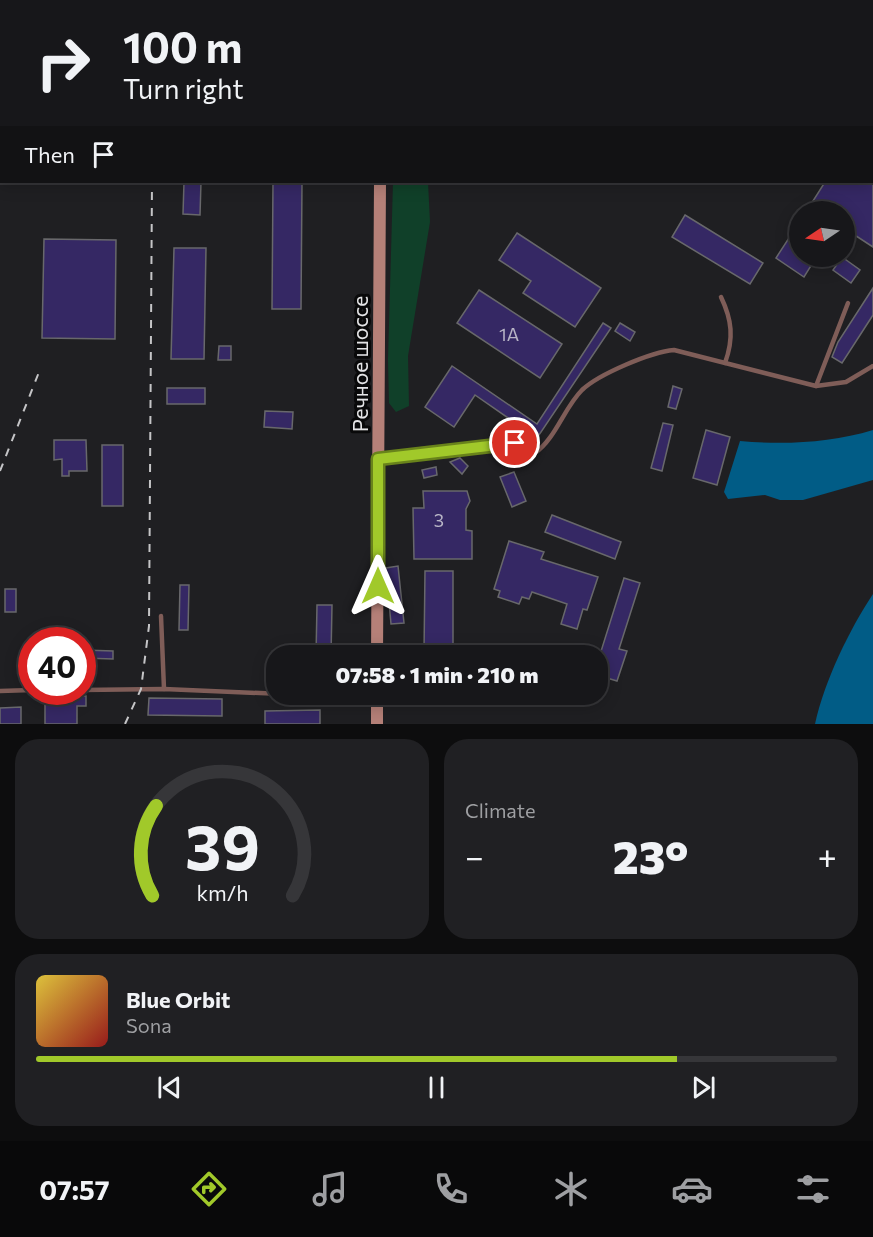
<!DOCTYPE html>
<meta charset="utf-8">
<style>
:root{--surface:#17171a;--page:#202023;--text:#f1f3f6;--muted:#9e9fa2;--line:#363639;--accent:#a1c92a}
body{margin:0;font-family:Commissioner,sans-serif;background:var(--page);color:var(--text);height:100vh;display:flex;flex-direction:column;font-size:22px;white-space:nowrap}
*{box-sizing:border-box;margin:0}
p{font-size:20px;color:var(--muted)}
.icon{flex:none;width:33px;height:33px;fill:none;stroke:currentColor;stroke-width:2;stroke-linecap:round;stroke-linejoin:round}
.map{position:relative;height:724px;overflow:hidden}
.panel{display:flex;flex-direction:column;gap:15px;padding:15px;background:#0d0d0e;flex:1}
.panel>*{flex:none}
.hud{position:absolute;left:0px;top:0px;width:873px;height:183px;box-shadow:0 3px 15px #0003,0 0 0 2px var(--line);background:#17171a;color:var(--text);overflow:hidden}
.needle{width:39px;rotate:257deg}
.fabs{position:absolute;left:789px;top:201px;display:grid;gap:12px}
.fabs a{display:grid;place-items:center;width:66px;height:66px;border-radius:50%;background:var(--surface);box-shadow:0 3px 15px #0003,0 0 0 2px var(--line);font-size:30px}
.speed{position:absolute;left:18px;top:627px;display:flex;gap:12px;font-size:30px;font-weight:700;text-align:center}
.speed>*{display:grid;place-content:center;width:78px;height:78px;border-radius:50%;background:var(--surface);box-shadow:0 3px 15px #0003,0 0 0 2px var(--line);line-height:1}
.speed .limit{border:9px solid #d22;background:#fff;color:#111}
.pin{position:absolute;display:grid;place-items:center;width:51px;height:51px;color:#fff;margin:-26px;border:3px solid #fff;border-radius:50%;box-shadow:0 2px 6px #0007}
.me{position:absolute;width:66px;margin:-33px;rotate:0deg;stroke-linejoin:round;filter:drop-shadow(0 0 4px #0008)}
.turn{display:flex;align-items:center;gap:21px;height:126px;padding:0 24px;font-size:27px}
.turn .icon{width:78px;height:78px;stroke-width:2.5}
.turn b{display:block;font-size:42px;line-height:51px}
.then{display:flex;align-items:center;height:57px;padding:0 24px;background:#0003;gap:12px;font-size:22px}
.big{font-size:45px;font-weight:800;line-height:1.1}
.panel .card{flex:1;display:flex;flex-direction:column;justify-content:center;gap:9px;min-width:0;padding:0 21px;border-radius:24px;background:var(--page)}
.panel .dial{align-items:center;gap:0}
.dial svg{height:156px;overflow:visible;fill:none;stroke:var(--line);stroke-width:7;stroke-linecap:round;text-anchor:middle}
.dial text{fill:var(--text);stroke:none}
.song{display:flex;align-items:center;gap:18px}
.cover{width:72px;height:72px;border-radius:9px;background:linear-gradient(135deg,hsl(50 70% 55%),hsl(0 70% 35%))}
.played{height:6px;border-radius:3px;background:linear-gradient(90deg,var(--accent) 80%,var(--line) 80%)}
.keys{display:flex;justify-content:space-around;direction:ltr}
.heat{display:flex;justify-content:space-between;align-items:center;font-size:33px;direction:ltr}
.panel .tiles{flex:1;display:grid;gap:15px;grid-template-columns:1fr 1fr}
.card:last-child{grid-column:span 2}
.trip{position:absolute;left:266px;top:645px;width:342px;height:60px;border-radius:24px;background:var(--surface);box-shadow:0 3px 15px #0003,0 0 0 2px var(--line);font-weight:800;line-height:60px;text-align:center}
.tabs{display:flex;height:96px;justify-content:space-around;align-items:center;background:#09090a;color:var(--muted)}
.tabs .icon{width:42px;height:42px}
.tabs .selected{color:var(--accent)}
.tabs b{font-size:27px;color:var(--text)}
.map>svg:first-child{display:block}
</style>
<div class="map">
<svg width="873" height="724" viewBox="0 0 873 724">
<rect width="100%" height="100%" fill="#1f1f22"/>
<path fill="#104029" d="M393,182H428L430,222L408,356L409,406L396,412L389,403L388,360Z"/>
<g fill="#015c86">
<path d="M873,430V480L803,500H780L765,495L728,499L724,492L740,441C783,445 831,443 873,430Z"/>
<path d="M873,594V724H815C824,682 849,630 873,594Z"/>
</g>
<g fill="#352864" stroke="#68686b" stroke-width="1.5">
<path d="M184,182H201L200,215L183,214Z"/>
<path d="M273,182H302L301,309H272Z"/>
<path d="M825,182H873V247L844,228V212H806Z"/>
<path d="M685,215L763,263L750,284L672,237Z"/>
<path d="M800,221V256H817L804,277L776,258Z"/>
<path d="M517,233L601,288L575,327L523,293L531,281L499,260Z"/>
<path d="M44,239L116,240L115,339L42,338Z"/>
<path d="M174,248H206L204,359H171Z"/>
<path d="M842,257L860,270L851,283L833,270Z"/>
<path d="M873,288V315L842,363L832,357L838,342Z"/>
<path d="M479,290L562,344L540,378L457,323Z"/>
<path d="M603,323L611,328L537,438L475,395L454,427L425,407L452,366L537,424Z"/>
<path d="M620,323L635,332L630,341L615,331Z"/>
<path d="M219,346H231V360H218Z"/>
<path d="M673,386L682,389L676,409L668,407Z"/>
<rect x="167" y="388" width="38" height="16"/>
<path d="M265,411L293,412L292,429L264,427Z"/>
<path d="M663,423L673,425L662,471L651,468Z"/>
<path d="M706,430L730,437L717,485L693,478Z"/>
<path d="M54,440H86L87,471H69V476H62V459L54,460Z"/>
<rect x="102" y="445" width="21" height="61"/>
<path d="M460,458L468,466L462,474L450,462Z"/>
<path d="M436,467L437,475L424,478L422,470Z"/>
<path d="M514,472L526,501L512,507L500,477Z"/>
<path d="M423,491H467L470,501L466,509V530L472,531V559H414L413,508H424Z"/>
<path d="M552,515L621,542L615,559L545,532Z"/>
<path d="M509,541L544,552L541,559L598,577L587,610L583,609L577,629L561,624L567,604L532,592L529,599L522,597L519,604L498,597L500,591L494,589Z"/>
<path d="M398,566L404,623L391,624L386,568Z"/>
<path d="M425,571H453V653H424Z"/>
<path d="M624,578L640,583L619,649L627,651L617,681L597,675V664Z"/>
<path d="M180,585H189L188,630H179Z"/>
<rect x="5" y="589" width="11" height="23"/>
<path d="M317,605H332L331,656H316Z"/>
<path d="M83,650L113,651V659L83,658Z"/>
<path d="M45,696H86V706H77V724H45Z"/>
<path d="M149,698L222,699V716L148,715Z"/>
<path d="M21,707V724H0V708Z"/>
<path d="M320,710V724H265V711Z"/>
</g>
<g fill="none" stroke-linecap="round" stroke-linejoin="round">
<g stroke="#7f5d58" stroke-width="4.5">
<path d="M568,0L572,2"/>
<path d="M721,297C732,320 734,338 725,363"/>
<path d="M816,386L848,303"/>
<path d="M378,459L515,443L523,456L535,453C556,438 564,408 582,390C599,374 651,352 674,350L816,386L846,382L873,366"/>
<path d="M161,616L164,689"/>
<path d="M82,690L164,689L377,698"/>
<path d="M0,691L32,690"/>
</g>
<g stroke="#b58078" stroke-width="12">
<path d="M423,2L424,0"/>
<path d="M377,656L380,182"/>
<path d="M377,724V694"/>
</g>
<g stroke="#c5c5c7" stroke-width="2" stroke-dasharray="8 8" stroke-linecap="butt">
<path d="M153,2V0"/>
<path d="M0,471L41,367"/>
<path d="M125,724L141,689L149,626L152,182"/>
</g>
</g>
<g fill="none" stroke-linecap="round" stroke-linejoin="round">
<g stroke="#69831b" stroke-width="15">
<path id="route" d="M378,586V459L515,443"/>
</g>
<use href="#route" stroke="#a1c92a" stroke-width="10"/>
</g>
<g text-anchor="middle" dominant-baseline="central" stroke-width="6" stroke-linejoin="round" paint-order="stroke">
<g font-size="18" fill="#b8b5c6">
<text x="509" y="334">1А</text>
<text x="439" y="520">3</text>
</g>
<g font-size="21" fill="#e4e4e6" stroke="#09090a">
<text transform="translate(359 364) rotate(-90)">Речное шоссе</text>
</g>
</g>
</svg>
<div class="fabs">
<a><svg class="needle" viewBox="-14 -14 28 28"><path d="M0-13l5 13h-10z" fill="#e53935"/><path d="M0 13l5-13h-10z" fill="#9e9fa2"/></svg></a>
</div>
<div class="speed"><div class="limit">40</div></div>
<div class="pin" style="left:515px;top:443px;background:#d93025"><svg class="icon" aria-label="arrive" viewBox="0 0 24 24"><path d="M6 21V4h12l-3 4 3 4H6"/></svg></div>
<svg class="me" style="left:378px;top:586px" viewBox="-20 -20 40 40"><path d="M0-17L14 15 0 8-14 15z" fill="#a1c92a" stroke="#fff" stroke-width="4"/></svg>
<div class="trip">07:58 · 1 min · 210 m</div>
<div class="hud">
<div class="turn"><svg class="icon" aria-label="right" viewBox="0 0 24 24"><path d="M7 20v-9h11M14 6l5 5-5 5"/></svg><div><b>100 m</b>Turn right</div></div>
<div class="then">Then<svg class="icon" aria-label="arrive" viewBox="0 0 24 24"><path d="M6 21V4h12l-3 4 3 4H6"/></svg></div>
</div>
</div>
<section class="panel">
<div class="tiles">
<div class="card dial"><svg viewBox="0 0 100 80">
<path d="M14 69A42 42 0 1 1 86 69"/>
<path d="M14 69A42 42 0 0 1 16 23" stroke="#a1c92a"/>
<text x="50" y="56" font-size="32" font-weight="700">39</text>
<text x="50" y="72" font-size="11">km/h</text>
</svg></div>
<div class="card"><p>Climate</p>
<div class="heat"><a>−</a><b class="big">23°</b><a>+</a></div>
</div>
<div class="card">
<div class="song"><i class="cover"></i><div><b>Blue Orbit</b><p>Sona</p></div></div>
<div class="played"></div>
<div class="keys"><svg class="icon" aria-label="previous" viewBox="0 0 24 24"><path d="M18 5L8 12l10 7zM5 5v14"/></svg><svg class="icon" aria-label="pause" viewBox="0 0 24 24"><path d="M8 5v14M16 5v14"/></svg><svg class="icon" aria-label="next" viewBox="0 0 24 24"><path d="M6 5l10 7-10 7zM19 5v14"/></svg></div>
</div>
</div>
</section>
<nav class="tabs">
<b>07:57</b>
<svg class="icon selected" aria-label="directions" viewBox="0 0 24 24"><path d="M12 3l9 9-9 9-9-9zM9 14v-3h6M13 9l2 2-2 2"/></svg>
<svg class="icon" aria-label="music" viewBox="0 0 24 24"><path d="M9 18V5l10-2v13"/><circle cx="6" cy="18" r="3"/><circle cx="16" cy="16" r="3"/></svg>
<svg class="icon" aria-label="phone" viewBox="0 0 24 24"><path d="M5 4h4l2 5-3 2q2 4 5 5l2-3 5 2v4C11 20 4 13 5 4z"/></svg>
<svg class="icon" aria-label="climate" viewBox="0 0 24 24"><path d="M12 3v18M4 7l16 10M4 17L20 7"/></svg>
<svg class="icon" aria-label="car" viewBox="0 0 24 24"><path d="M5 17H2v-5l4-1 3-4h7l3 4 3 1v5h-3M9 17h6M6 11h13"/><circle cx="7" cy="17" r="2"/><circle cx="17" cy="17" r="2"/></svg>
<svg class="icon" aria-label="filters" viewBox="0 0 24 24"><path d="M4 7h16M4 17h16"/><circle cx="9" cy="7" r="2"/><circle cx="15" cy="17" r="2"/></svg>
</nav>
